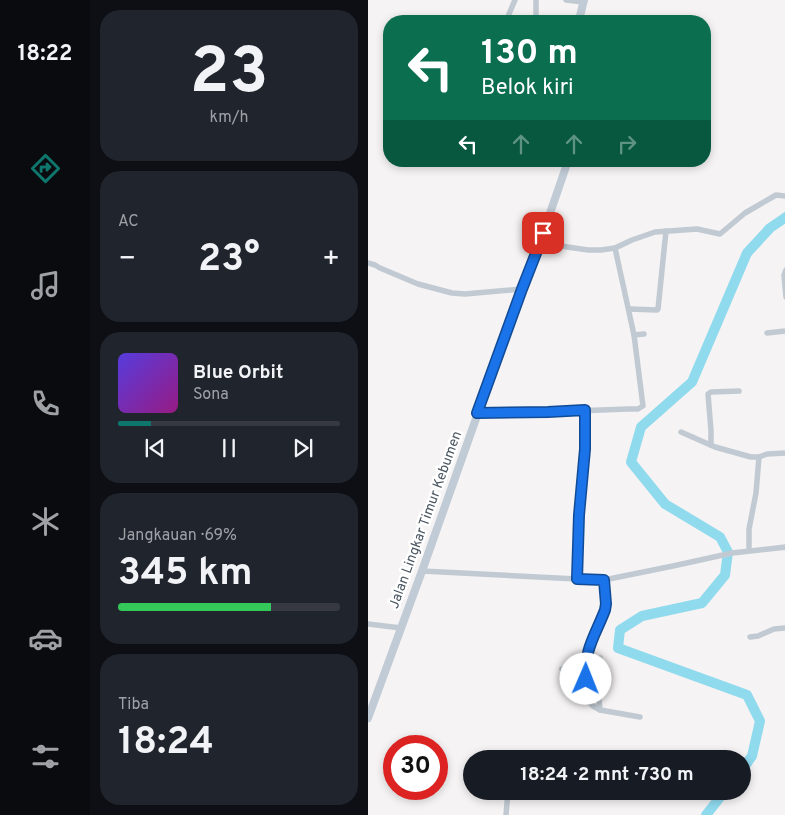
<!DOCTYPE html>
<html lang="id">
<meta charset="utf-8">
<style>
:root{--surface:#171b24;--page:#20242c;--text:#f1f3f6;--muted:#9ea1a6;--line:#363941;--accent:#0f766e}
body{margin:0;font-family:Overpass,sans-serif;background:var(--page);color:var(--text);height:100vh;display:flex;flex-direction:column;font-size:19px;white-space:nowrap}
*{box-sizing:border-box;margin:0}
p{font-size:16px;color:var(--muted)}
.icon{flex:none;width:28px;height:28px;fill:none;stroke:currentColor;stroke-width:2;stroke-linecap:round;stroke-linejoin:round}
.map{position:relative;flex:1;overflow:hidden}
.sheet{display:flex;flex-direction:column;gap:10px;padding:10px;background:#0d0f14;width:278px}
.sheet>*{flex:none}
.hud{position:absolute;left:15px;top:15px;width:328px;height:152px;border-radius:20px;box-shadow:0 2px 8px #0003;background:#0b6e4f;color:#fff;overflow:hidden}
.speed{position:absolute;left:15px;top:735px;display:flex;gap:10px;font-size:25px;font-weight:700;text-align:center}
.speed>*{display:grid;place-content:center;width:65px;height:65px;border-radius:50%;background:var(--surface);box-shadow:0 2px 8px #0003;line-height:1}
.speed .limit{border:8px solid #d22;background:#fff;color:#111}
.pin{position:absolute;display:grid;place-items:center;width:42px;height:42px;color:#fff;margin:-21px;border-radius:10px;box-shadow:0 2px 8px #0006}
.me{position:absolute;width:55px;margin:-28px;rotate:1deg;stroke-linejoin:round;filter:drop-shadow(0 0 4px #0008)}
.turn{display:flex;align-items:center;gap:18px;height:105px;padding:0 15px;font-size:22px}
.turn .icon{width:65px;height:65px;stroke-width:2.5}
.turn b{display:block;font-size:35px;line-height:42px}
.lanes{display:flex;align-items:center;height:48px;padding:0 15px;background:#0003;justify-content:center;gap:25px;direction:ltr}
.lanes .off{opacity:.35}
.big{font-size:38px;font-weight:700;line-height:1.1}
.sheet .widget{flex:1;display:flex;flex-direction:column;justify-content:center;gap:8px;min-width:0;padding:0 18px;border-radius:20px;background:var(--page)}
.sheet .dial{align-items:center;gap:0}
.dial b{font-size:65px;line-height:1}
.song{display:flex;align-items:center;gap:15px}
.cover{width:60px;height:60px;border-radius:8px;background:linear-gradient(135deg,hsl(250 70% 55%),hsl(310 70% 35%))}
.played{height:5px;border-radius:2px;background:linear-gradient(90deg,var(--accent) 15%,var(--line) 15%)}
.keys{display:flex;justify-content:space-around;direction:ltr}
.heat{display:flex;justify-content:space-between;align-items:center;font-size:28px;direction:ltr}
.charge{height:8px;border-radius:4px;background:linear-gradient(90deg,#34c759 69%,var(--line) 0)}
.trip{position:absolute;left:95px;top:750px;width:288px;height:50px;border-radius:25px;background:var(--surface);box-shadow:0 2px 8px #0003;font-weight:700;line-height:50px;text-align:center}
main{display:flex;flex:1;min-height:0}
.tabs{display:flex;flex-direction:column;width:90px;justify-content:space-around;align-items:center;background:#090b0e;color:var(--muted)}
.tabs .icon{width:35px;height:35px}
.tabs .selected{color:var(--accent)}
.tabs b{font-size:22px;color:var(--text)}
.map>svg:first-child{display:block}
</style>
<main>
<nav class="tabs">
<b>18:22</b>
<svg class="icon selected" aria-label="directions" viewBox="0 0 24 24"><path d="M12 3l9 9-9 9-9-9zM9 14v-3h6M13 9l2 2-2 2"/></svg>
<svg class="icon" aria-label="music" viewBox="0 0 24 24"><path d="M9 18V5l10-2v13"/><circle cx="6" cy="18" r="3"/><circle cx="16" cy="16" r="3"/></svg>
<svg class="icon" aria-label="phone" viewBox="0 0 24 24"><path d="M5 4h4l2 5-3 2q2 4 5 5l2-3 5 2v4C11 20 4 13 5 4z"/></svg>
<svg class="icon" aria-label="climate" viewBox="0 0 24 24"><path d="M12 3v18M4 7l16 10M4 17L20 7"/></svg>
<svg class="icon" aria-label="car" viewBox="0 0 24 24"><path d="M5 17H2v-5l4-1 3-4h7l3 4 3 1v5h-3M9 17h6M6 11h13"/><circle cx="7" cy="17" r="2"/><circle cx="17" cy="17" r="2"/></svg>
<svg class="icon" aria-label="filters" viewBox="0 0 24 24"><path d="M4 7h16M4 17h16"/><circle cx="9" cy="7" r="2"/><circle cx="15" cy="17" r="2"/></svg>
</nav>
<section class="sheet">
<div class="widget dial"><b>23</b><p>km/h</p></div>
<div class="widget"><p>AC</p>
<div class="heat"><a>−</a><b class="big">23°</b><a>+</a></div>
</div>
<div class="widget">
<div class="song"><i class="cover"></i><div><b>Blue Orbit</b><p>Sona</p></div></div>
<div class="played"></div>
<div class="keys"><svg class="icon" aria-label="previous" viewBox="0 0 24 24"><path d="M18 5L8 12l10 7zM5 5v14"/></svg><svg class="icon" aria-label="pause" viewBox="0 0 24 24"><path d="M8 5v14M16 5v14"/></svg><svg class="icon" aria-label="next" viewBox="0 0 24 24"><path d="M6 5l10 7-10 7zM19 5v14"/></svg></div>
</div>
<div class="widget"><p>Jangkauan · 69%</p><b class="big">345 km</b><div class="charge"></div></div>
<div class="widget"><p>Tiba</p><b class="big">18:24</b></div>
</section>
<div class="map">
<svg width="418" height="815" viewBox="0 0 418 815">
<rect width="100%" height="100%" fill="#f5f3f3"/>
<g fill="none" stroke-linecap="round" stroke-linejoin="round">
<g stroke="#90daee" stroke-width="10">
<path d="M374,770L384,756L392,721L379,695L250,648L252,630L274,616L334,603L357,575L360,552L352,537L297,504L263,462L273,427L324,382L379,253L402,228L418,217"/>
<path d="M338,815L357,791"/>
</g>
<g stroke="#c1cad2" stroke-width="5.5">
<path d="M168,0V21"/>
<path d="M198,0L215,2"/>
<path d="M138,21L147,0"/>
<path d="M172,243L220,250H233L247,248L264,240L287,232L329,229L352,234L377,213L408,195L418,196"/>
<path d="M0,263L7,265L12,268L50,284L84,293L97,294L154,289"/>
<path d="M418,270L416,275L418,297"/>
<path d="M261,309L289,310L290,309L298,231"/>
<path d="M399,333L418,331"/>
<path d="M266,335L276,334"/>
<path d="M109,413L180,412L260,409H270L275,406L266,335L247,248"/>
<path d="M313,432L347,447L383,457H391L399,454L418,453"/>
<path d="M343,445V431L340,394L343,392L371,391"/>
<path d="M381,550V529L388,493L391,457"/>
<path d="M54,571L209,579L236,580L305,566L364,553L418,547"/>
<path d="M209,579L211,515L217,449V410"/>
<path d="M236,580L238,604L237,610L220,648L217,665L221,702L225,706L232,710L272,717"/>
<path d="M0,624L33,628"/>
<path d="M382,637L390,636L406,629L418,628"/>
<path d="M232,658L231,672L234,680L231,691V700L232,710"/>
<path d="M194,669L205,665H217"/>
<path d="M138,815L140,791"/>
</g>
<g stroke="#c1cbd6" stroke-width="8">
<path d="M213,21L212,16L216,0"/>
<path d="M0,718L54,571L154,289C171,247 185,204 200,161"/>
</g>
</g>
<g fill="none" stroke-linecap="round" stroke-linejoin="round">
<g stroke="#114b97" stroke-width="12">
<path id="route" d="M175,233L172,243L154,289L109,413L180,412L217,410V449L211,515L209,579L236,580L238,604L237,610C227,636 216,649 218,679"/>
</g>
<use href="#route" stroke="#1a73e8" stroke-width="9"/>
</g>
<g text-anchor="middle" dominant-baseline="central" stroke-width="5" stroke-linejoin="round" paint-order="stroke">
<g font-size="14" fill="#4a5661" stroke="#fff">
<text transform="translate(58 520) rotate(-70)">Jalan Lingkar Timur Kebumen</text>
</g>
</g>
</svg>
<div class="speed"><div class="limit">30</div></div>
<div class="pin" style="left:175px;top:233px;background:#d93025"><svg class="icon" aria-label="arrive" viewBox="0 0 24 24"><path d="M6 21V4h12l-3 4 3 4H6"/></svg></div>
<svg class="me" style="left:218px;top:679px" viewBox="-20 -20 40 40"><circle r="19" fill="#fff"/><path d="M0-13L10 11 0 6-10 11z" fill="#1a73e8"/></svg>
<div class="trip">18:24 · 2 mnt · 730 m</div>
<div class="hud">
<div class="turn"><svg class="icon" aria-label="left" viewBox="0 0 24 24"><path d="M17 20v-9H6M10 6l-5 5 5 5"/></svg><div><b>130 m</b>Belok kiri</div></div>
<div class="lanes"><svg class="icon" aria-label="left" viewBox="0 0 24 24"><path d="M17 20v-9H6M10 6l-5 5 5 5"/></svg><svg class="icon off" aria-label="ahead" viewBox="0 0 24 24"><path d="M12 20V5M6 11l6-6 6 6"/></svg><svg class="icon off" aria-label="ahead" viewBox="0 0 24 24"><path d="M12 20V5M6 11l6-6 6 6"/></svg><svg class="icon off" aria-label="right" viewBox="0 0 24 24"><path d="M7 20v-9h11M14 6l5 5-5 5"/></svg></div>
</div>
</div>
</main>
